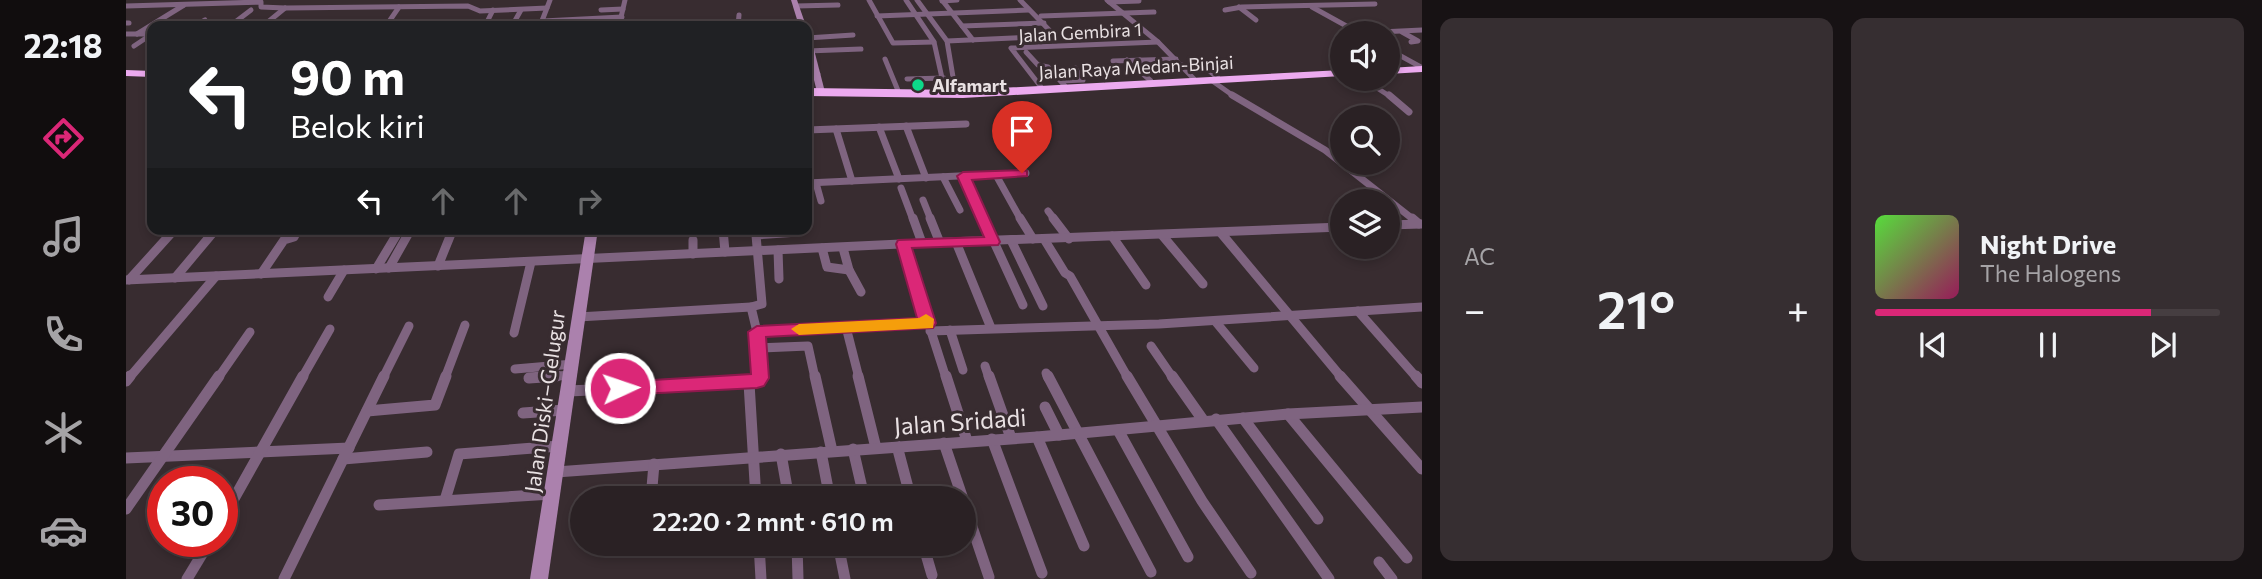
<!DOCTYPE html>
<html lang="id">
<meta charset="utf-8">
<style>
:root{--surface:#2a2124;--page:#362e31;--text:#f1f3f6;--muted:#a5a3a6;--line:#463e41;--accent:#db2777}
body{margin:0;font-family:Commissioner,sans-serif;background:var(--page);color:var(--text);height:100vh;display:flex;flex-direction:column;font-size:26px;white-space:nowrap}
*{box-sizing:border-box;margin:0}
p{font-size:23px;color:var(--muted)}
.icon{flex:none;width:38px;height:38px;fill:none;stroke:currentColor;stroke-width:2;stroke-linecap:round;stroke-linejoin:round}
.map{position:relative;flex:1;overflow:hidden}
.sheet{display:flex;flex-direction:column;gap:18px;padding:18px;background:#171214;width:840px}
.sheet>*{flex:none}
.hud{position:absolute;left:21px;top:21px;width:665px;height:214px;border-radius:14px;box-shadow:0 4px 10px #0003,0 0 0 2px var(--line);background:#202124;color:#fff;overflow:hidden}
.tools{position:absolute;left:1204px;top:21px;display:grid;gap:14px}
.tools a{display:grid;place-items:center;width:70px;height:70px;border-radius:50%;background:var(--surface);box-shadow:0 4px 10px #0003,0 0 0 2px var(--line);font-size:35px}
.speed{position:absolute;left:21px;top:466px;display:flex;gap:14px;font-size:35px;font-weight:700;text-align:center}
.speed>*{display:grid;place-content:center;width:91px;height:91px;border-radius:50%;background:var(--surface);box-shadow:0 4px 10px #0003,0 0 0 2px var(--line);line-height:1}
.speed .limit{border:10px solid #d22;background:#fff;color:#111}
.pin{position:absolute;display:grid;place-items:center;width:60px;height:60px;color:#fff;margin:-72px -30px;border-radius:50% 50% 50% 0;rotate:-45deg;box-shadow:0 0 7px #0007}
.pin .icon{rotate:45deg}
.me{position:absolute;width:77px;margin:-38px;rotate:87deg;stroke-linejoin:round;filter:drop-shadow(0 0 5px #0008)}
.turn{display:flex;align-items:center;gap:24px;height:147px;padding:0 28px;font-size:32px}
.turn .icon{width:91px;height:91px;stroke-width:2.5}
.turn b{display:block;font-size:49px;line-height:60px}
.lanes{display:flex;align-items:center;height:66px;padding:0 28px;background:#0003;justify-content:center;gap:35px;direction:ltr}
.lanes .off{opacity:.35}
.big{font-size:52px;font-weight:600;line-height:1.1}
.sheet .tile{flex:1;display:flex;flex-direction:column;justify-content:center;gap:10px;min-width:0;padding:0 24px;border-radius:14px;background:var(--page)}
.song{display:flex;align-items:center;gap:21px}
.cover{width:84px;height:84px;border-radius:10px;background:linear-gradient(135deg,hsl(110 70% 55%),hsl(330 70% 35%))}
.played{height:7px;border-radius:4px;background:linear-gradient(90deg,var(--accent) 80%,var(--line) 80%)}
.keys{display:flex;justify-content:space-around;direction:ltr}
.heat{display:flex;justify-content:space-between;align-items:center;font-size:38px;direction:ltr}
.sheet .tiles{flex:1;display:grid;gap:18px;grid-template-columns:repeat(2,1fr)}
.trip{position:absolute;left:444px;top:486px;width:406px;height:70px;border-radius:35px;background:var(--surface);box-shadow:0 4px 10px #0003,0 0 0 2px var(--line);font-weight:600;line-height:70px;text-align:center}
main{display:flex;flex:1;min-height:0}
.menu{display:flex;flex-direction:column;width:126px;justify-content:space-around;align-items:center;background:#110d0e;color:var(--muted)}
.menu .icon{width:49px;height:49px}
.menu .on{color:var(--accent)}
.menu b{font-size:32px;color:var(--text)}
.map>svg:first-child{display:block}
</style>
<main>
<nav class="menu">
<b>22:18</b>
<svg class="icon on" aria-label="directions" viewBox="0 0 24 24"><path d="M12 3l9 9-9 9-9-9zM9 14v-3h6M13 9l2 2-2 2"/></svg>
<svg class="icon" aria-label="music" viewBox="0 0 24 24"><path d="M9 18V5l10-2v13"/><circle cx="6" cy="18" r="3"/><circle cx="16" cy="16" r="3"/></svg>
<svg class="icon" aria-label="phone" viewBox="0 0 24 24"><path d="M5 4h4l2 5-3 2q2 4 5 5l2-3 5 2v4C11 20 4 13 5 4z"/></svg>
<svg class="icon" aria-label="climate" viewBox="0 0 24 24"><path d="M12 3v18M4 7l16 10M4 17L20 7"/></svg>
<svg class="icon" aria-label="car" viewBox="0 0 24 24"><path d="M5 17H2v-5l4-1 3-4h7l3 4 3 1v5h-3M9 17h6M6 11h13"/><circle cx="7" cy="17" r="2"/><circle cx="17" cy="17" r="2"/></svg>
</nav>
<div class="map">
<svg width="1296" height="579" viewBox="0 0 1296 579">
<rect width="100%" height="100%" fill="#382c30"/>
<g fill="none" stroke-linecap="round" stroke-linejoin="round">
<g stroke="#7f6480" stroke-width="5">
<path d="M743,0L767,43L808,42"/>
<path d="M780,0L808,42L816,78L825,92"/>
<path d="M791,0L821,41L827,77L836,92"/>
<path d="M816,0L847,40"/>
<path d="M981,0L1032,42L1068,79"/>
<path d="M816,1L831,0"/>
<path d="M983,2L1013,1"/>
<path d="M0,6L135,2V7L159,8L342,6L354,11L421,8"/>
<path d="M670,6L712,5"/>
<path d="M1113,7L1130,20"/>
<path d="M1186,7L1233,33"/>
<path d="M475,10L497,9"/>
<path d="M1099,10L1116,7L1249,4"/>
<path d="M751,16L903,10"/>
<path d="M915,16L1028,12"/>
<path d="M417,21L496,17"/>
<path d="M0,23H3"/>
<path d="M69,26L79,20"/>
<path d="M104,26L125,10"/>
<path d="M137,26L159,8"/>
<path d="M260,26L273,7"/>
<path d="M359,26L367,10"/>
<path d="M386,26L395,10"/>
<path d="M414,26L424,0"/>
<path d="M493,26L499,0"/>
<path d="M612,26L613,15"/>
<path d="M836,26L918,23"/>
<path d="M1276,32L1292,41L1285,42"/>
<path d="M1233,33L1296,30"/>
<path d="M0,34H26"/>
<path d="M11,34L58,5"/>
<path d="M681,38L727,35"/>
<path d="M821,41L929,36L894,0"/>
<path d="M8,46L26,34"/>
<path d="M1262,49L1295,67"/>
<path d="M681,51L735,49"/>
<path d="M900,52L912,65L922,67L939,86"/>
<path d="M759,59L773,93"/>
<path d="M1001,60L1025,81"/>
<path d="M1014,60L1022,66L1056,65"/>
<path d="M987,61L1050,59"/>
<path d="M1080,68L1092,78"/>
<path d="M681,74H692"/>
<path d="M781,79L818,78"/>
<path d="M1237,79L1265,97"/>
<path d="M1085,80L1109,97"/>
<path d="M935,81L957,80L949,68"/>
<path d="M915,87L885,48L1032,42"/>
</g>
<g stroke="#7f6480" stroke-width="7">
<path d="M1106,95L1199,150L1288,220"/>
<path d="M1263,95L1283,112"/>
<path d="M780,126L800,178"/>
<path d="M753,127L773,179"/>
<path d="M710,129L726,181"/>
<path d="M681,130L840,124"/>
<path d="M870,175L895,220"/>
<path d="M837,176L857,220"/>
<path d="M817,177L834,210"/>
<path d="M681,183L900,173"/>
<path d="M690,183L695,201"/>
<path d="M775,188L787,220"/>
<path d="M797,200L805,220"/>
<path d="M922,211L929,220"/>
</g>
<g stroke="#7f6480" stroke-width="9">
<path d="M787,218L796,243"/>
<path d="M804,218L814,243"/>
<path d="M857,218L897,305"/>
<path d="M894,218L907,239"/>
<path d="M927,218L943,239"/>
<path d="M1286,218L1293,224"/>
<path d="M1262,225L1295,224"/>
<path d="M597,229L599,252"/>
<path d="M1095,233L1216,378"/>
<path d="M1036,235L1077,284"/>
<path d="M986,236L1020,285"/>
<path d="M918,239L939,273L944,276L1002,378"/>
<path d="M567,240V254"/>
<path d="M885,240L917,306"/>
<path d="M830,242L865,328"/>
<path d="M777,244L820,378"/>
<path d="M696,248L701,267L723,270"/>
<path d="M717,248L723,270L735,292"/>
<path d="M652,250L653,279"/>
<path d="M312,266L327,229"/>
<path d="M263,268L285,229"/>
<path d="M250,269L274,229"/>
<path d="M135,274L158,240L168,237L172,229"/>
<path d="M49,278L90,229"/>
<path d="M0,280L796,243L1216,227"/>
<path d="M3,280L49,229"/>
<path d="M202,297L218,270"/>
<path d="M625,307L636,304L630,235L672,232"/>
<path d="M1232,311L1291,378"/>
<path d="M452,317L625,307L631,332L634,378"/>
<path d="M1089,321L1128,368"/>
<path d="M720,327L733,378"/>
<path d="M824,330L837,370"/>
<path d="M804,331L1033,324L1296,307"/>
<path d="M631,332L801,323"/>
<path d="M388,333L405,262"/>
<path d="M1025,346L1047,378"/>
<path d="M633,348L682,346L689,378"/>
<path d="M859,366L863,378"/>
<path d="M389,369L447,364"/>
<path d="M920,373L922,378"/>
<path d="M3,378L90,276"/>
<path d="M92,378L124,332"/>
<path d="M176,378L204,329"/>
<path d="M257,378L283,326"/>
<path d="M319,378L339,325"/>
<path d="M407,378L445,375"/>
</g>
<g stroke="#7f6480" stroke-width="11">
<path d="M689,376L706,451"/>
<path d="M732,376L750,448"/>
<path d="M820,376L841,441"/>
<path d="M863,376L885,438"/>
<path d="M922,376L1025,572"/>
<path d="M1001,376L1076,501L1125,573"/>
<path d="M1046,376L1077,420"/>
<path d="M1214,376L1296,469"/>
<path d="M1290,376L1296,383"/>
<path d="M403,378L431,376"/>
<path d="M0,381L4,376"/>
<path d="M623,383L630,499"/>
<path d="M442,391L623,383L634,376"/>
<path d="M919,407L933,435"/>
<path d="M241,411L309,405L320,376"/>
<path d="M397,413L439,410"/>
<path d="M1162,414L1281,558"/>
<path d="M1117,418L1192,519"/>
<path d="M1090,419L1203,579"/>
<path d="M992,430L1062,557"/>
<path d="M911,437L958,546"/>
<path d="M866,439L916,573"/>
<path d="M818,443L837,499"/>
<path d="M771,446L785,499"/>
<path d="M727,449L736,488"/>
<path d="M695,452L704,499"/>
<path d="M655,454L663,499"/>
<path d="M0,458L223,448"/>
<path d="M217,459L301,452"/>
<path d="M430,472L911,437L1162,414L1296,407"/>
<path d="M525,499L528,464"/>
<path d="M319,500L333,454L433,446"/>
<path d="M838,503L863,577"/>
<path d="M253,505L426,494"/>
<path d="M0,509L93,376"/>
<path d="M96,520L177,376"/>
<path d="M633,544L635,579"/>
<path d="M671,544L672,579"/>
<path d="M712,544L719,579"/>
<path d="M797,544L806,575"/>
<path d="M1253,562L1266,579"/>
<path d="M61,579L84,541"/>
<path d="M158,579L258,376"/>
</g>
<g fill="#ab81ad" fill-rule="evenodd">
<path d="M665,0H671L680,26H673Z"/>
<path d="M681,36L685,38L699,92L698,94L691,92L681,52Z"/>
<path d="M460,229H472L422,579H404Z"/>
</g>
<g fill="#ecaaef" fill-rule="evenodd">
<path d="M1296,66V72L1262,74V68Z"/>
<path d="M0,70L26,71V77L0,76Z"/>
<path d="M1216,70V76L837,98L681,96V88L837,90Z"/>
</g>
</g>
<path fill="#db2777" stroke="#8e194d" stroke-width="2" d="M896,170L901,171V176L846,180L874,242L872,245L786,248L810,323L807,328L640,337L643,378L638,386L631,388L494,395L488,393L485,388L488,384L494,382L625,374L622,332L631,326L791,318L770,244L772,240L858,237L831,176L837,172Z"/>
<path fill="#f59e0b" d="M800,314L808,319L807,328L673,335L665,329L673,324L793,318Z"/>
<circle fill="#0dd98a" stroke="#382c30" stroke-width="2.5" cx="792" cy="85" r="7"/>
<g text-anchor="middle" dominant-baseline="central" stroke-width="6" stroke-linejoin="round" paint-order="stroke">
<g font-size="18" fill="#e9e1e3" stroke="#382c30">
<text transform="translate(954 32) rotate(-3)">Jalan Gembira 1</text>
<text transform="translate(1010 67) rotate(-3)">Jalan Raya Medan-Binjai</text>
</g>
<g font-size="18" font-weight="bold" fill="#e9e1e3" stroke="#382c30" text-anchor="start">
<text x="806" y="85">Alfamart</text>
</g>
<g font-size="21" fill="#e9e1e3" stroke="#382c30">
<text transform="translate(418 401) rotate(-82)">Jalan Diski–Gelugur</text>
</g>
<g font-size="24" fill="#e9e1e3" stroke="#382c30">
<text transform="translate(834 421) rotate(-4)">Jalan Sridadi</text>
</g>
</g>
</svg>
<div class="tools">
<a><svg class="icon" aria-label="sound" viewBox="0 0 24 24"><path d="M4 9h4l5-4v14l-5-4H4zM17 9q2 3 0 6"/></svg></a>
<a><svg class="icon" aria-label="search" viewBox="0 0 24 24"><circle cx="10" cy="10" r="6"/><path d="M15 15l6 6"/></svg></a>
<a><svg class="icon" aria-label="layers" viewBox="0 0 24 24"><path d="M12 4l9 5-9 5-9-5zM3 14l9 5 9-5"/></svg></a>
</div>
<div class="speed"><div class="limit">30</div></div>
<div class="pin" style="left:896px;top:173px;background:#d93025"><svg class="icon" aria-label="arrive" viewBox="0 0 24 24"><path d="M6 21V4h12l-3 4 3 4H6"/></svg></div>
<svg class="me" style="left:494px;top:388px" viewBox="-20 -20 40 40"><circle r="17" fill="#db2777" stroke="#fff" stroke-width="3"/><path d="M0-11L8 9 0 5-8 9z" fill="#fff"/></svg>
<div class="trip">22:20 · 2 mnt · 610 m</div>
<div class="hud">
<div class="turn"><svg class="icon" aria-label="left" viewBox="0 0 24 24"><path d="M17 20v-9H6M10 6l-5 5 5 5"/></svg><div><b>90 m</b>Belok kiri</div></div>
<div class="lanes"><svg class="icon" aria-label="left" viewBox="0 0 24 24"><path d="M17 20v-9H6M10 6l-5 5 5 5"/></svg><svg class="icon off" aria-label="ahead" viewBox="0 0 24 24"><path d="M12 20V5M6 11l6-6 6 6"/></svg><svg class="icon off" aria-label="ahead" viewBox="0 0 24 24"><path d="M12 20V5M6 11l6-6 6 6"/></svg><svg class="icon off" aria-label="right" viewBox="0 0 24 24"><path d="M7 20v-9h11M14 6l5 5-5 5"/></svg></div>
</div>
</div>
<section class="sheet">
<div class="tiles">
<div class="tile"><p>AC</p>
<div class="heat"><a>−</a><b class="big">21°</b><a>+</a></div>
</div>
<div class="tile">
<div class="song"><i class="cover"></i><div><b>Night Drive</b><p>The Halogens</p></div></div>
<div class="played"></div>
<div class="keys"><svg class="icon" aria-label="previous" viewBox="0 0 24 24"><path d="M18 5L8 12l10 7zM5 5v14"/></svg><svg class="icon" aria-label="pause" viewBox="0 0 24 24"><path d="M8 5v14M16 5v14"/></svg><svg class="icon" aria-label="next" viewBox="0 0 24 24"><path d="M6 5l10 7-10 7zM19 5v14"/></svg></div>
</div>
</div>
</section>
</main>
